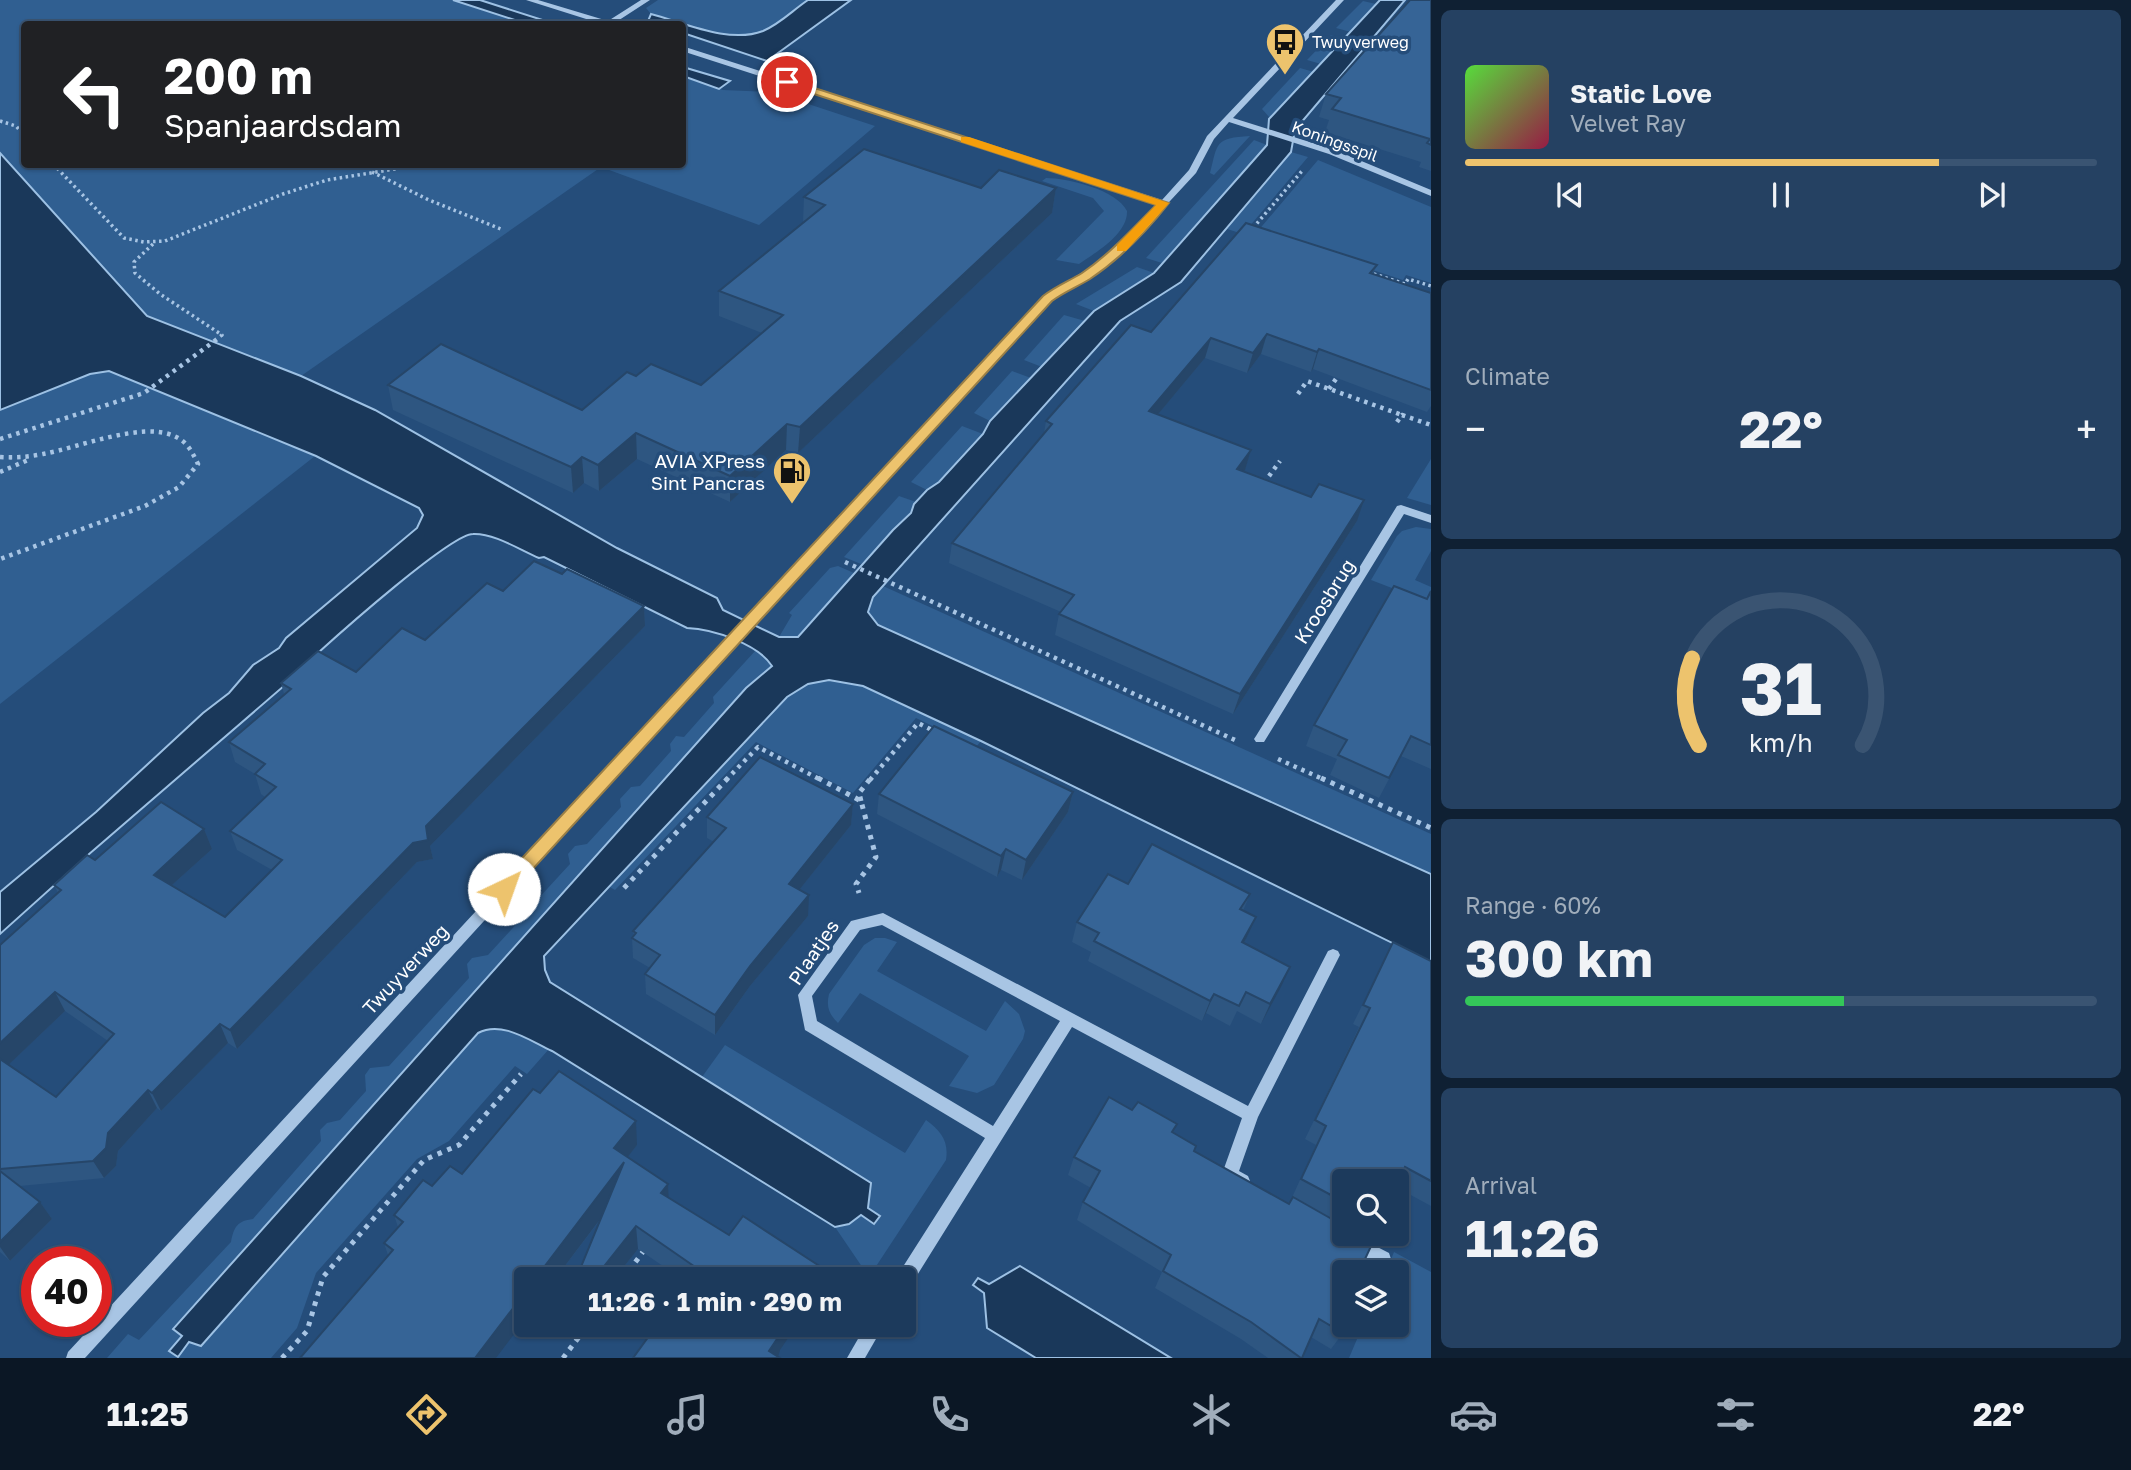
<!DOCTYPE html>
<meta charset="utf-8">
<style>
:root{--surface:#1c3a5c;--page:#254162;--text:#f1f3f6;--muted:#a0adbb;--line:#3a5472;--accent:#edc36d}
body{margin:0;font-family:"Golos Text",sans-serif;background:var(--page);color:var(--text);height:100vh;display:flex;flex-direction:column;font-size:26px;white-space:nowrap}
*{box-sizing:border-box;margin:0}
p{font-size:23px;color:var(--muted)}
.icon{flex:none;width:38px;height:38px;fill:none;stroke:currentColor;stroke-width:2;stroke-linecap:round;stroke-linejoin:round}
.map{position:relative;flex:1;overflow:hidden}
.drawer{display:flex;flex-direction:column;gap:10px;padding:10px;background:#0f2033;width:700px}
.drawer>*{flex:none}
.banner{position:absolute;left:21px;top:21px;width:665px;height:147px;border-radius:7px;box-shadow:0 2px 5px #0004,0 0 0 2px var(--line);background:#202124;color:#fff;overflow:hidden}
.fabs{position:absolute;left:1332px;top:1169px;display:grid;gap:14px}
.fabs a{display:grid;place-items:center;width:77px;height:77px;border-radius:7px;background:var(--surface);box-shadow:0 2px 5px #0004,0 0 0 2px var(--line);font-size:35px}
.speed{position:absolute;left:21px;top:1246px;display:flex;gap:14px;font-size:35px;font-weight:700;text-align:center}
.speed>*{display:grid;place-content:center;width:91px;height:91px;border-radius:50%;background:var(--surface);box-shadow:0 2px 5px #0004,0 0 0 2px var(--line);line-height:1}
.speed .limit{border:10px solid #d22;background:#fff;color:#111}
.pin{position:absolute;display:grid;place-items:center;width:60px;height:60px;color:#fff;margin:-30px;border:4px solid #fff;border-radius:50%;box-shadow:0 2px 7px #0007}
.me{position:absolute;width:77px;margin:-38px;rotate:42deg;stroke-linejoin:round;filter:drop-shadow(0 0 5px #0008)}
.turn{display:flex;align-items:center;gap:24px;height:147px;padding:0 28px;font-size:32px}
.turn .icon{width:91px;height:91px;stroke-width:2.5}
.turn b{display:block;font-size:49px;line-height:60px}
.big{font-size:52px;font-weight:700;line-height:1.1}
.drawer .tile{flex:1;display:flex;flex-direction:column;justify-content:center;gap:10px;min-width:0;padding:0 24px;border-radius:10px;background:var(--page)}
.drawer .dial{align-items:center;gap:0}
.dial svg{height:182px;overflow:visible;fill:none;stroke:var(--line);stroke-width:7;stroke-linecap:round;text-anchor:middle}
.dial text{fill:var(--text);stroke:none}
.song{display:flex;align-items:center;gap:21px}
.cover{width:84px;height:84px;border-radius:10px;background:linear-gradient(135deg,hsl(110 70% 55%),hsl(340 70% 35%))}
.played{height:7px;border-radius:4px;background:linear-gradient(90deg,var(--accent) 75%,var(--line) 75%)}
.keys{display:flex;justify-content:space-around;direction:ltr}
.heat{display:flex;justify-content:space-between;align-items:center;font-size:38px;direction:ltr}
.charge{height:10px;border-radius:5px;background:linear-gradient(90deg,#34c759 60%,var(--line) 0)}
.trip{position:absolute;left:514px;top:1267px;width:402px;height:70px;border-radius:7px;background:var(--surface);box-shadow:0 2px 5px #0004,0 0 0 2px var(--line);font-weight:700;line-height:70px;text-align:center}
.tab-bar{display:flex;height:112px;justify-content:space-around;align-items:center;background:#0b1725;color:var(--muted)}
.tab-bar .icon{width:49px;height:49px}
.tab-bar .on{color:var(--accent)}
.tab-bar b{font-size:32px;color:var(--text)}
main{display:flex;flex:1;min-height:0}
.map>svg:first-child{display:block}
</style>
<main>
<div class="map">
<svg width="1431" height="1358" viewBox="0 0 1431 1358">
<rect width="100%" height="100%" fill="#254d7a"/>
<g fill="#305f91">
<path d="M0,0H453L527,24H24V164H682L683,76L723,90L772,92L875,126L759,225L601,167L301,376L147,316L0,153Z"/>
<path d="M658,0H808C793,10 780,24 763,31C729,44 685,23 651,14L646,8Z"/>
<path d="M1363,1L1376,4L1351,32L1336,28Z"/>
<path d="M1331,35L1345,39L1321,64L1307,60Z"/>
<path d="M1300,68L1314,72L1270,118L1262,109Z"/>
<path d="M1250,136L1214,175L1210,173C1218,143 1214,138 1250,136Z"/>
<path d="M1254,140L1267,145L1162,263L1146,258Z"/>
<path d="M1291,152L1308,157L1243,234L1227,229Z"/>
<path d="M1318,160L1431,207V283L1406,275L1403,280L1257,232Z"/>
<path d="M1046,178C1068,178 1117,190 1127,211C1128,234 1095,253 1079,264L1056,260L1104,211L1093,198L1042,181Z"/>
<path d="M1137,267L1154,273L1094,311L1076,304Z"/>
<path d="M1064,315L1085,321L1042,367L1024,360Z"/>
<path d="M109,371L315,456L0,704V410L90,374Z"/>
<path d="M1012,371L1031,378L990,421L974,413Z"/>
<path d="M962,426L983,434L939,482L927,490L911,482Z"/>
<path d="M1431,459V505L1407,498Z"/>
<path d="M899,496L916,502L911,513L861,564L844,557Z"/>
<path d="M1416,527L1431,529V551L1415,580L1431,587V603L1371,580L1397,536L1402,531Z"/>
<path d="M838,566L854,573L798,637H779L792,615L789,613L830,568Z"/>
<path d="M883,586L1431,834V874L878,625L868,613L873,597Z"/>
<path d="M756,650L765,654L772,666L746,688L173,1328L182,1336L177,1357L189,1342L201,1346L478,1033C501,1020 527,1039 549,1049L527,1074L515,1066L449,1141L417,1159L316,1273L297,1328L271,1358H107L128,1334L139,1340L231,1242C234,1227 237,1221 253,1219L321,1141L320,1130L327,1123L340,1120L366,1091L365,1075L370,1068L389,1066L469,978L467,964L472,958L488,955L521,919L518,906L536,901L570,864L568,854L575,846L587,844L621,807L620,799L631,787L640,786L671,751L670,744L676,736L684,737L714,703L713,697Z"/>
<path d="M829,680L863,686L981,741L976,747L916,718L853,793L756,742L615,890L608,886L787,697L808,684Z"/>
<path d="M875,938H885L897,942L877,971L986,1031L1005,1001L1019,1014L1025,1031L1023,1039L994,1085L977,1093L949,1086L969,1056L860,993L838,1023C829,1014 826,1007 829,994L864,945Z"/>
<path d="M725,1045L905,1153L926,1120C941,1131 949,1141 946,1160L869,1277L835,1227L849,1224L861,1215L874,1224L868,1208L871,1183L702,1077Z"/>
<path d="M1394,1252L1431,1272V1358H1349L1363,1325H1396V1272H1386Z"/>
</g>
<g fill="#1a385a" stroke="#9dc1e4" stroke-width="2">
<path d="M453,0H480L555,24H527Z"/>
<path d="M808,0H851L767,61L683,33L682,24H658L648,21L651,14C685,23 729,44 763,31C780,24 793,10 808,0Z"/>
<path d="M1380,0H1405L1300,124H1296L1291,152L1181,282L1120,321L873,597L868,612L878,625L1431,874V962L981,741L863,686L829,680L808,684L787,697L544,956L545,970L550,982L871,1183L868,1208L880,1216L874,1224L861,1215L849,1224L835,1227L552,1051C530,1041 502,1020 478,1033L201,1346L189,1342L178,1357L169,1351L182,1336L173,1329L746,688L772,666C758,644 713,629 687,628L544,557L539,558C520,550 494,533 473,534C451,534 340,633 319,652L321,654L88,855L0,934V892L96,812L203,713L229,693L253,665L279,648L286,638L417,528L423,515L419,508L316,456L109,371L90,374L0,410V153L147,316L301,376L375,410L617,548L717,598L723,610L779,637H798L893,530L911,513L914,504L927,490L939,482L983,434L990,421L1094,311L1154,273L1267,145L1269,119Z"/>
<path d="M683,67L730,81L719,89L683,76Z"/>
<path d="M1020,1266L1171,1358H1036L987,1328L984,1293L973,1285L978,1278L989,1284Z"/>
</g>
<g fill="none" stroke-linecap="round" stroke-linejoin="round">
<g stroke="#a8c5e4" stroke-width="3.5" stroke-dasharray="2.5 3.5" stroke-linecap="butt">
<path d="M0,121L16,126L24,135"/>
<path d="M53,164L124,238L144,242L165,241L283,194L327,180L426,164"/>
<path d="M372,172L429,200L501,229"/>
<path d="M1253,228L1302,171"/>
<path d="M153,244L134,262L135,273L160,294L222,335L218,338"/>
<path d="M1368,272L1405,284L1408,279L1431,286"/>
</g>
<g stroke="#a8c5e4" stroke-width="4.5" stroke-dasharray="3.5 5" stroke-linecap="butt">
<path d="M1329,389L1338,376"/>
<path d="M1298,394L1307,381L1402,415"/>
<path d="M1397,422L1402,415L1431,425"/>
<path d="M0,439L144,393L220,337"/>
<path d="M0,457C15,458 28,457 43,454C77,448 142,421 174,436C188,442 192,452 198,464L179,487L145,506L0,559"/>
<path d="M0,472L28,460"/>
<path d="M1264,483L1280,461"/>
<path d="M845,562L1235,740"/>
<path d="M1278,759L1325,780"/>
<path d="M726,780L758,747L821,780"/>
<path d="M870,780L918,723L936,732"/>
</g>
<g stroke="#a8c5e4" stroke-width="5" stroke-dasharray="4.5 6" stroke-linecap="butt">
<path d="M818,778L861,801L876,857L856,884L859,893"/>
<path d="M1321,778L1431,828"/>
<path d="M861,801L859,793L871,778"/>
<path d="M624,888L728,778"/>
<path d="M623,1279L645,1249"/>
<path d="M282,1358L307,1331L323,1277L424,1160L459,1145L521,1074"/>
<path d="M563,1358L588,1325"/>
</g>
<g fill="#a8c5e4" fill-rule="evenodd">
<path d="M526,0H538L608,21L641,0H650L613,24H602Z"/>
<path d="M1336,0H1344L1233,118L1335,150L1431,190V196L1329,154L1229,122L1214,139L1196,173L1120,255L1087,279L1063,291L1051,300L85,1358H66L68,1352L1045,296C1066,280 1090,270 1111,253C1128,240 1142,220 1157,204L682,51V46L1162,200L1189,170L1207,136Z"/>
<path d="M1401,505L1431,515V523L1404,514L1264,742H1256L1254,739L1256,736L1397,506Z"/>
<path d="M883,913L1248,1106L1328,951L1333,949L1338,951L1340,955L1258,1117L1239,1171L1248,1176L1250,1181L1248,1186L1242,1188C1234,1185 1226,1182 1222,1174L1242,1118L1072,1027L911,1285L905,1287V1279H897L899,1273L985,1138L805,1030L798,995L851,921ZM882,925L1060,1021L993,1126L817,1021L812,996L860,930Z"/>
<path d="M1356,1236L1389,1253L1391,1259L1389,1265L1383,1267L1350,1250L1348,1244L1350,1238Z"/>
<path d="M866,1325H884L865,1358H847Z"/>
</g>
</g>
<g fill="#2e5681" fill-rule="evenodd">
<path d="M1431,0V171L1419,167L1421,162L1325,132L1329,120L1319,117L1326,94Z"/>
<path d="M981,188H1056L1052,213L798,453L786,450L730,502L637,459L599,491L584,483L573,493L393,410L388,385L582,410L636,376L701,385L762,333L719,316V291L804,222H803L804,197Z"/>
<path d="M1377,265L1373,274L1431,293V406L1427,412L1313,369L1311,372L1261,354L1247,373L1205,358L1158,414L1251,450L1244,472L1357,521L1233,714L1055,635L1059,614L1061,612L949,563L952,543L1044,433L1046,421L1151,332Z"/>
<path d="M562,574L644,606L645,626L430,846L433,859L417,862L237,1049L228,1043L161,1111L157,1108L118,1151L116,1166L104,1178L20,1186L40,1202L52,1219L10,1261L0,1252V945L58,893L54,885L95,860L204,829L212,849L172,885L225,917L272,870L237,850L230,831L265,797L261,794L255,774L235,762L229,742L284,694L281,683L356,672L425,640L503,591ZM65,1011L108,1041L56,1097L8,1065Z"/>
<path d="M1431,591V769L1401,756L1379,798L1330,775L1337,759L1306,746L1314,725L1427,599Z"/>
<path d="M1073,792L1068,812L1022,880L1001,870L997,877L877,814L879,794Z"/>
<path d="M853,804L851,825L799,890L808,916L750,986L715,1035L646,994L645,974L650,968L633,958L632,938L634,936L633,931L714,842L707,838V817Z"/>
<path d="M1128,884L1250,894L1243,911L1256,917L1244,943L1290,967L1261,1024L1237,1011L1230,1026L1206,1013L1202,1021L1088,961L1091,952L1072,942L1077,922Z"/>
<path d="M1393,942L1431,961V1206L1396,1187L1344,1181V1234H1373L1369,1240L1365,1259L1343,1333L1331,1349L1311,1337L1302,1358H1268L1241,1339L1155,1288L1162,1272L1077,1220L1083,1202L1091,1188L1068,1175L1074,1157L1174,1133L1194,1151L1289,1204L1316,1145L1305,1139L1359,1027L1353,1024Z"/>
<path d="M540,1093L637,1145L627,1157L668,1197L729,1235L823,1279H682L638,1249L614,1279H576L600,1220L555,1279L388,1255L384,1243L398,1227L394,1215L432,1186L462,1174Z"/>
</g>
<g fill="#264669">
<path d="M1056,188L1052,213L798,453L800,427Z"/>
<path d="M1267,334L1261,354L1247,373L1253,353Z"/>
<path d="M1211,338L1205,358L1144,431L1149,411Z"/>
<path d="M1319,349L1313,369L1311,372L1317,352Z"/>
<path d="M787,424L786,450L730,502V476Z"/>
<path d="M636,433L637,459L599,491L598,465Z"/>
<path d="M1251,450L1245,470L1231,489L1237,469Z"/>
<path d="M582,457L584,483L573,493L571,467Z"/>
<path d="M1364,500L1357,521L1233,714L1240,694Z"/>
<path d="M644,606L645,626L430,846L433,859L417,862L237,1049L230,1030L413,843L426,826Z"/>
<path d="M1073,792L1068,812L1022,880L1026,860Z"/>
<path d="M853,804L851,825L788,904L789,884Z"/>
<path d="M204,829L212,849L162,894L154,875Z"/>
<path d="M1006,849L1001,870L997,877L1001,856Z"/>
<path d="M809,895L808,916L750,986L715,1035V1015L750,966Z"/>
<path d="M1256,917L1247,937L1234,962L1242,942Z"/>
<path d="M1290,967L1281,987L1261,1024L1270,1004Z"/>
<path d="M55,992L65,1011L2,1071L0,1068V1043Z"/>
<path d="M1214,994L1206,1013L1202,1021L1210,1001Z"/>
<path d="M220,1024L228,1043L161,1111L152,1093Z"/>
<path d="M148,1090L157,1108L118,1151L116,1166L104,1178L93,1161L108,1133Z"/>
<path d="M636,1121L637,1145L616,1172L614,1148Z"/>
<path d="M624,1162L626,1185L555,1279H535Z"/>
<path d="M668,1184L669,1207L661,1193Z"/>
<path d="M40,1202L52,1219L10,1261L0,1247V1242Z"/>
<path d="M636,1226L638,1249L614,1279H594Z"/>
<path d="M824,1269L823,1279H817Z"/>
<path d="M527,1290V1317L496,1358H475Z"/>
<path d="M784,1325H797L780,1350L779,1354L777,1358L769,1351L779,1331Z"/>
</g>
<g fill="#366496" stroke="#264669" stroke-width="2">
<path d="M1410,0H1431V145L1427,143L1430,139L1332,109L1341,98L1326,94Z"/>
<path d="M864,149L981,188L999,170L1056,188L800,427L787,424L730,476L636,433L598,465L582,457L571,467L388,385L441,344L582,410L627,372L636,376L651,364L701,385L783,315L719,291L825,205L804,197Z"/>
<path d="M1246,223L1377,265L1370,273L1431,293V390L1319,349L1317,352L1267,334L1253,353L1211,338L1149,411L1251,450L1237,469L1311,497L1319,484L1364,500L1240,694L1059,614L1074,595L952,543L1052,424L1046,421L1131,325L1151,332Z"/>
<path d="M534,561L562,574L567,569L644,606L426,826L428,840L413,843L230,1030L220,1024L152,1093L148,1090L108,1133L106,1148L93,1161L0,1169V1059L56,1097L114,1034L55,992L0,1043V945L61,890L54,885L87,855L95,860L161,802L204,829L154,875L225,917L282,860L230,831L276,787L255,774L265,764L229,742L291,689L281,683L318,651L356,672L402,628L425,640L487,583L503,591Z"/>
<path d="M1394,586L1427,599L1431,591V745L1411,736L1389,778L1338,755L1347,740L1314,725Z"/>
<path d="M934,726L1073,792L1026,860L1006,849L1001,856L879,794Z"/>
<path d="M760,757L853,804L789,884L809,895L750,966L715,1015L645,974L660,955L632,938L636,933L633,931L726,828L707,817Z"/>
<path d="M1152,844L1250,894L1240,909L1256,917L1242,942L1290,967L1270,1004L1246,992L1239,1006L1214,994L1210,1001L1094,941L1099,933L1077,922L1108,874L1128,884Z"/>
<path d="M1393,942L1431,961V1181L1405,1167L1396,1187V1181H1344V1202L1301,1179L1326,1126L1315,1120L1370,1008L1363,1005Z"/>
<path d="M559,1071L636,1121L614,1148L668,1184L661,1193L729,1235L743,1216L824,1269L817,1279H691L698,1269L636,1226L594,1279H576L624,1162L535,1279H527V1290L475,1358H300L393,1250L384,1243L403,1222L394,1215L423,1180L432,1186L450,1166L462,1174L533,1089L540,1093Z"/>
<path d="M1109,1097L1132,1110L1138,1102L1177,1124L1172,1132L1196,1146L1194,1151L1289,1204L1293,1197L1344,1226V1234H1358L1373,1242L1365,1259L1372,1264L1368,1272H1344V1325H1346L1343,1333L1319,1319L1302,1358H1301L1251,1322L1163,1271L1171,1255L1083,1202L1100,1171L1074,1157Z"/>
<path d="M0,1171L40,1202L0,1242Z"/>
<path d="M657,1325H784L779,1331L781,1333L769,1351L780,1358H633Z"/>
</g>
<path fill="#edc36d" stroke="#9a7f47" stroke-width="2" d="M783,80H790L1169,203C1147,231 1120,259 1090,279C1077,287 1064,292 1052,301L510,894L504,896L498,894L495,889L498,884L1043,296C1056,286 1069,281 1082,273C1110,254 1132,229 1156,205L783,84Z"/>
<path fill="#f59e0b" d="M961,137H969L1169,203L1126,251H1117V245L1156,205L961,142Z"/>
<defs>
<g id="bus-pin" transform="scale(2.0125)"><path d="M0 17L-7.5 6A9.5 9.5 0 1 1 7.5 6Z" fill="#edc36d" stroke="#254d7a"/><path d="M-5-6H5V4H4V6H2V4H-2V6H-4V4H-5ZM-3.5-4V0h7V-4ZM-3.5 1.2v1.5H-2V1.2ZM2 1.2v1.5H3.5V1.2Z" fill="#111"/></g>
<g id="fuel-pin" transform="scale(2.0125)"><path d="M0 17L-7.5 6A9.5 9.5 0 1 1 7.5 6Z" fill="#edc36d" stroke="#254d7a"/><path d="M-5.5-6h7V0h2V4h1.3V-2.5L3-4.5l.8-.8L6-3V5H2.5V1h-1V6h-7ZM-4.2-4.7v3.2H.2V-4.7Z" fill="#111"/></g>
</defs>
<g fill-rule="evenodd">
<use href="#bus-pin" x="1285" y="42"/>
<use href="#fuel-pin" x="792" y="471"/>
</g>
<g text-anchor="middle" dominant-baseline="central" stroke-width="7" stroke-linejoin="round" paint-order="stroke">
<g font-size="16" fill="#fff" stroke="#254d7a" text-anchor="start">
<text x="1312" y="42">Twuyverweg</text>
</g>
<g font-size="16" fill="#fff" stroke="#254d7a">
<text transform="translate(1335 141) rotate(20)">Koningsspil</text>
</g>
<g font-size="19" fill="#fff" stroke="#254d7a" text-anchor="end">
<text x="765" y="460">AVIA XPress<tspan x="765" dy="22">Sint Pancras</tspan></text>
</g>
<g font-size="19" fill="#fff" stroke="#254d7a">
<text transform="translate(1324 601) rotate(-58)">Kroosbrug</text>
<text transform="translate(813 952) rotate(-56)">Plaatjes</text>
<text transform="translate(405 969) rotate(-47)">Twuyverweg</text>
</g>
</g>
</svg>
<div class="fabs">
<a><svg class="icon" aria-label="search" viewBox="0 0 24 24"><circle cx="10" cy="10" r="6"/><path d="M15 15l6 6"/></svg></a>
<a><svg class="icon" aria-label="layers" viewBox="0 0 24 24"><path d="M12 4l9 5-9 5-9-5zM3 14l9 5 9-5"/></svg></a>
</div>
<div class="speed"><div class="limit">40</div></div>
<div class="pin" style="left:787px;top:82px;background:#d93025"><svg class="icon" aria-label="arrive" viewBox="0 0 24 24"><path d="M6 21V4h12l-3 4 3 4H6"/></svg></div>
<svg class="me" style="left:504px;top:889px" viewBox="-20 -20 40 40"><circle r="19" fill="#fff"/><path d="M0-13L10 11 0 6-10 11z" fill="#edc36d"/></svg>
<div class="trip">11:26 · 1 min · 290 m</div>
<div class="banner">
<div class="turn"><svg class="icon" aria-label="left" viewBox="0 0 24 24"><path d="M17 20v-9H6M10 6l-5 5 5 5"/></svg><div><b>200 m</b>Spanjaardsdam</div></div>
</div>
</div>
<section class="drawer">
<div class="tile">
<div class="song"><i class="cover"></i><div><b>Static Love</b><p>Velvet Ray</p></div></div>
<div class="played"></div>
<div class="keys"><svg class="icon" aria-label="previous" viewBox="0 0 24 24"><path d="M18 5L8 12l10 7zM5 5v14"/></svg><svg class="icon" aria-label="pause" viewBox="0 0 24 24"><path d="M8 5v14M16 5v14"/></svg><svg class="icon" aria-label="next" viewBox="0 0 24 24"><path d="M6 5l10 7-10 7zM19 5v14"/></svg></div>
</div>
<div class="tile"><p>Climate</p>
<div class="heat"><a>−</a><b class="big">22°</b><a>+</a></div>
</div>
<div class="tile dial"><svg viewBox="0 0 100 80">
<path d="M14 69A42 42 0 1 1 86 69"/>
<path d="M14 69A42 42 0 0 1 11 31" stroke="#edc36d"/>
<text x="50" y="56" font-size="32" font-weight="700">31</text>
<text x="50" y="72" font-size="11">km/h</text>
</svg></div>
<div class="tile"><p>Range · 60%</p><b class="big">300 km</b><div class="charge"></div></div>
<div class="tile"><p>Arrival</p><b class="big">11:26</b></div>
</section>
</main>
<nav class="tab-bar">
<b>11:25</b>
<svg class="icon on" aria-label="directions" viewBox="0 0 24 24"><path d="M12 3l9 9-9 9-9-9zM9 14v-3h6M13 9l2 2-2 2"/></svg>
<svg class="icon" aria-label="music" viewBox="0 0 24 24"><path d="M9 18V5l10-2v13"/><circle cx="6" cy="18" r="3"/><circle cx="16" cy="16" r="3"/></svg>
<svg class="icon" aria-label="phone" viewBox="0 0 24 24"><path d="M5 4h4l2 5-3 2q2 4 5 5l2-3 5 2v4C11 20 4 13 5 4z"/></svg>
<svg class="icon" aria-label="climate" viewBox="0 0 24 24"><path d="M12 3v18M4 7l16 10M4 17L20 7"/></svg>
<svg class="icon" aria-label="car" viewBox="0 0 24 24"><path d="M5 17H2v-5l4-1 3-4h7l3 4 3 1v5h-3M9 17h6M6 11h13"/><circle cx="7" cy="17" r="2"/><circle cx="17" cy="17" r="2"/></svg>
<svg class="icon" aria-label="filters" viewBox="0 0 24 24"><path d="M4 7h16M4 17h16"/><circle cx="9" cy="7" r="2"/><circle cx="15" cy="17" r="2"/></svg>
<b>22°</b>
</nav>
